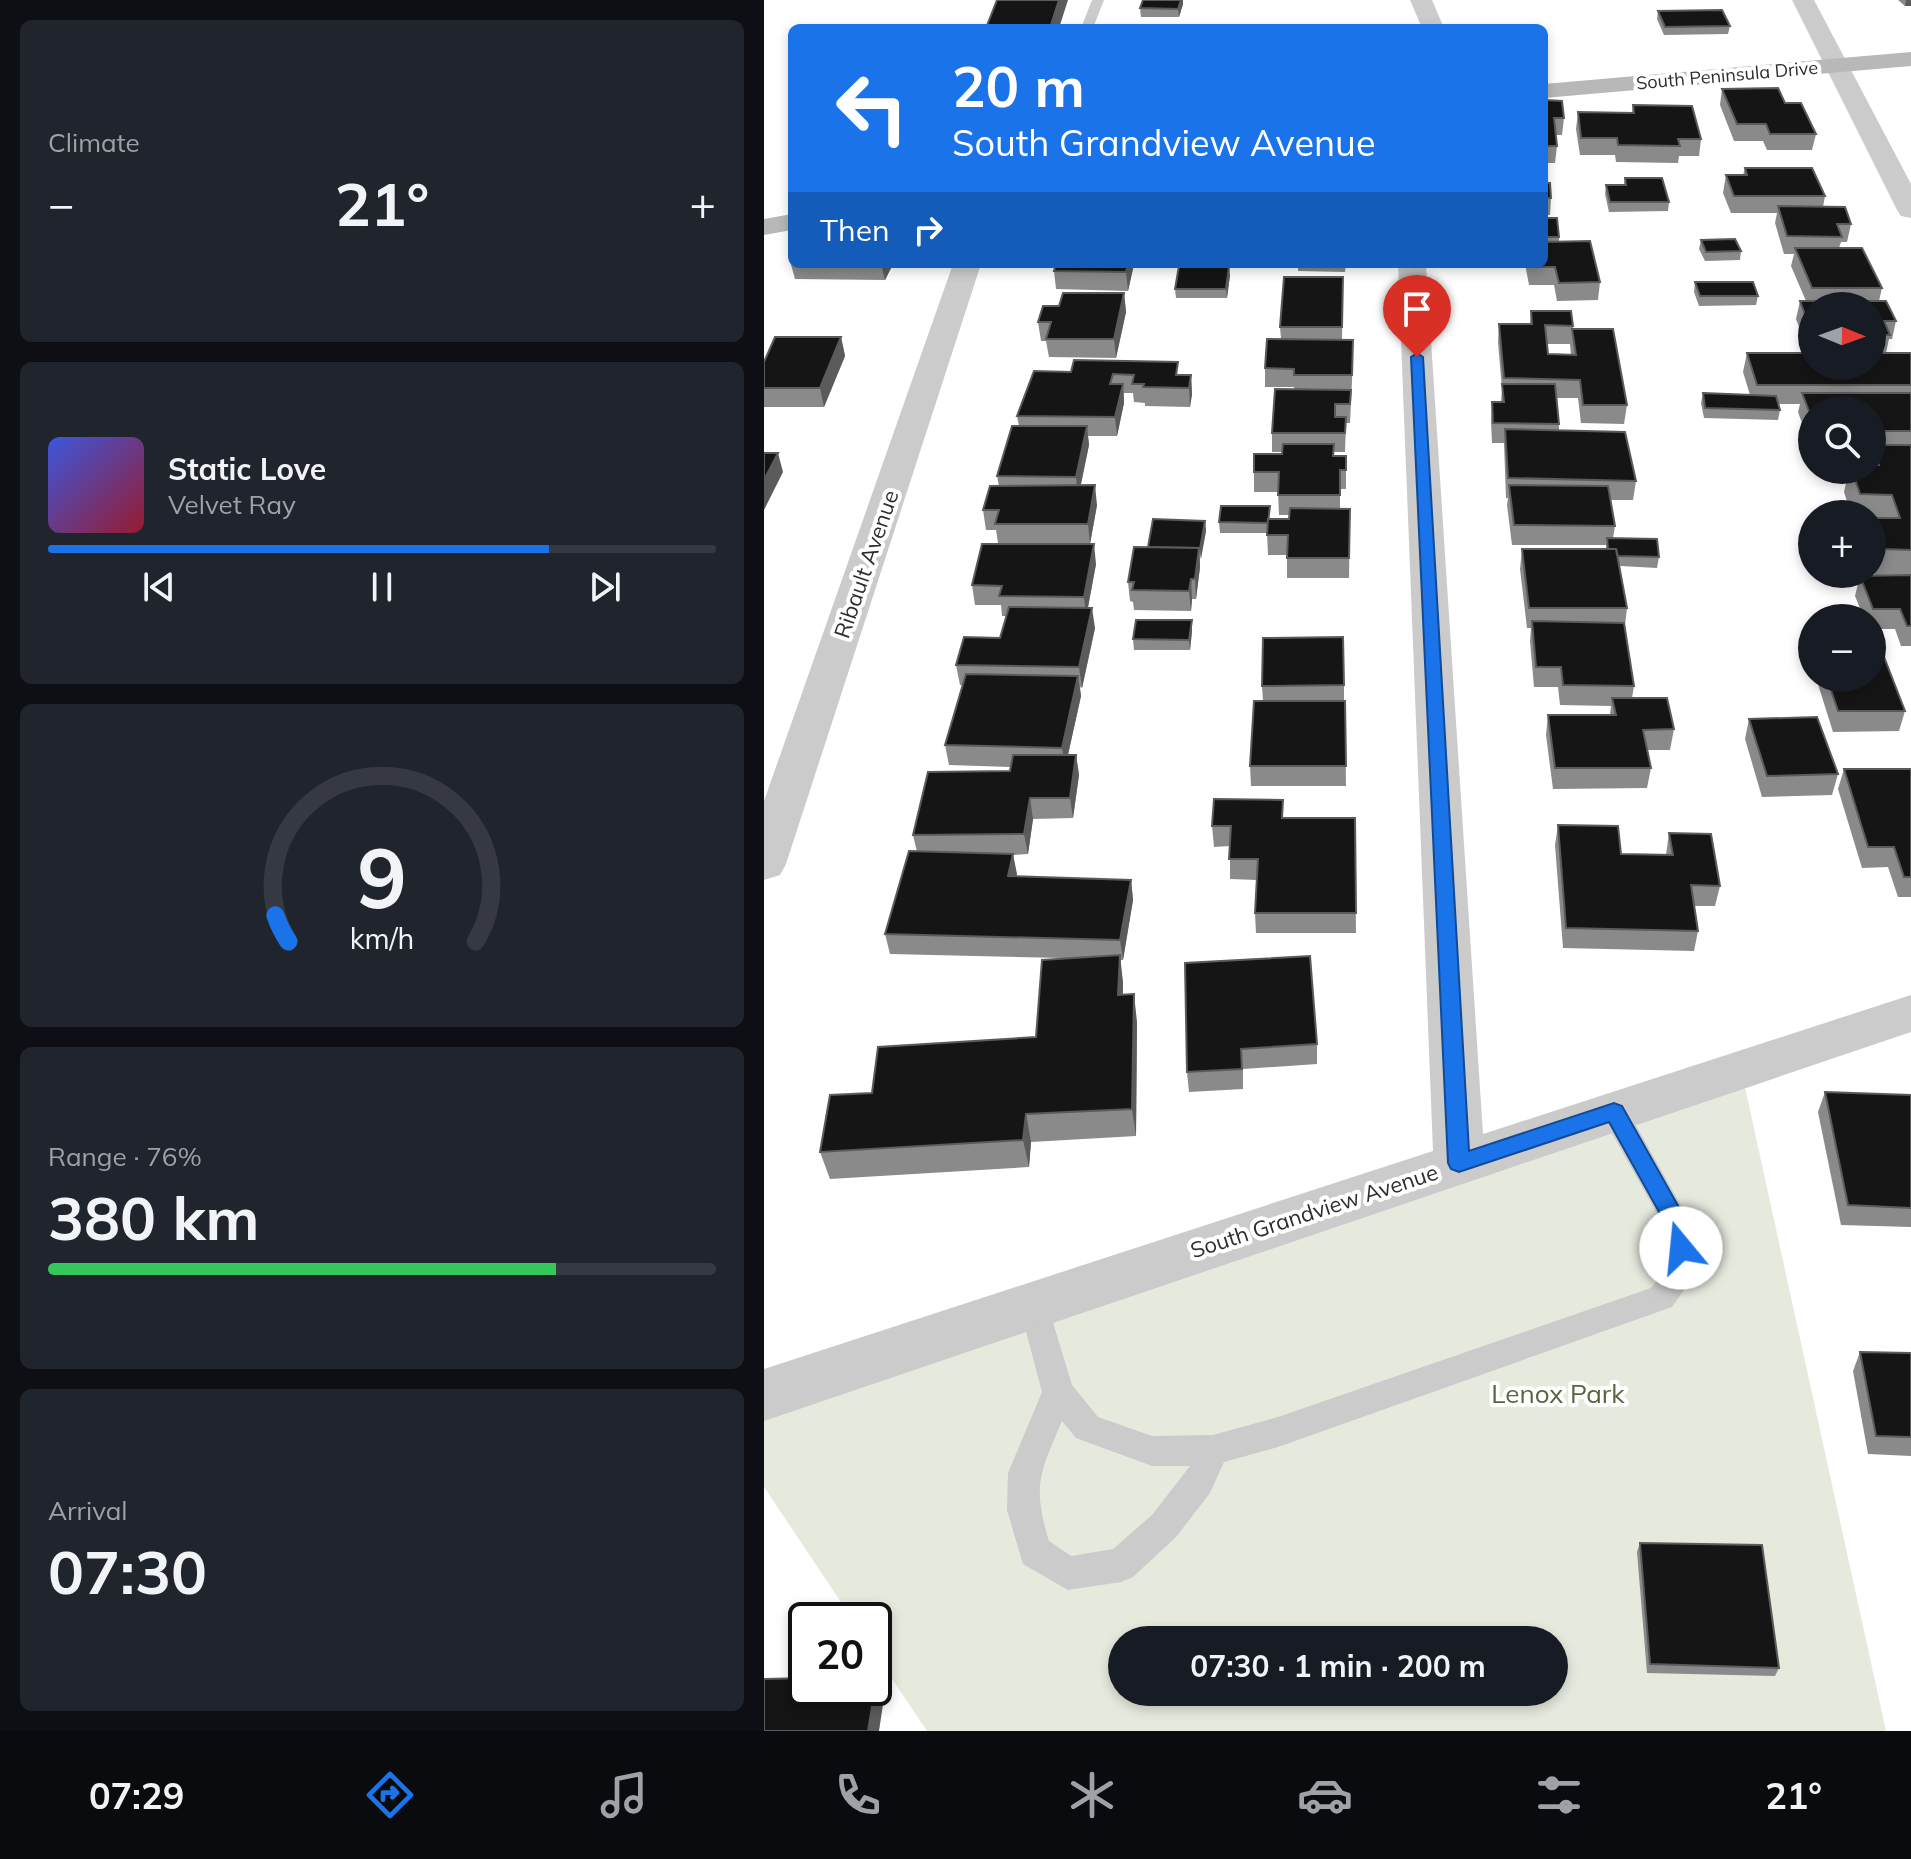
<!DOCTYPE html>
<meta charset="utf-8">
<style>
:root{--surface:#171b24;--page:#20242c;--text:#f1f3f6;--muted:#9ea1a6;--line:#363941;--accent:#1a73e8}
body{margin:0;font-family:Mulish,sans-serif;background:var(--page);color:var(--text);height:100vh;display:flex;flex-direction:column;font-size:30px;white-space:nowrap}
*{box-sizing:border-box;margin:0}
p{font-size:26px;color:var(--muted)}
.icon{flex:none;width:44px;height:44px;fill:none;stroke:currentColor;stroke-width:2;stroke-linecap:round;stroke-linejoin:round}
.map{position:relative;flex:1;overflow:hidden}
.panel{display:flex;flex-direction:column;gap:20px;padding:20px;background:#0d0f14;width:764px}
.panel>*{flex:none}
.guide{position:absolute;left:24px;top:24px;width:760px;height:244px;border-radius:12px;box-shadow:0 4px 12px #0003;background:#1a73e8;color:#fff;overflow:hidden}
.needle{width:52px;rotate:91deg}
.tools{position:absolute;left:1034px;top:292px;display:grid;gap:16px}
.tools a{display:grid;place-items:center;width:88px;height:88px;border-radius:50%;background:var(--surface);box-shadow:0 4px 12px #0003;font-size:40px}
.speed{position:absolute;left:24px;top:1602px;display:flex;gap:16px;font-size:40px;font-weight:700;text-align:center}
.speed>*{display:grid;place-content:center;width:104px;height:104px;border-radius:50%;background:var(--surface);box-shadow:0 4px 12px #0003;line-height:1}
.speed .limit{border:4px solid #111;border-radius:12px;background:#fff;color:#111}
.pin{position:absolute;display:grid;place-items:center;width:68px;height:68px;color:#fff;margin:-82px -34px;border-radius:50% 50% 50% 0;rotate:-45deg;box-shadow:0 0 8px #0007}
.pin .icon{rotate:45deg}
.me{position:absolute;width:88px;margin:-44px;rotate:343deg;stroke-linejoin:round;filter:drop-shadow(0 0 6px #0008)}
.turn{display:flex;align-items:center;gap:28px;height:168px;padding:0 32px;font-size:36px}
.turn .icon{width:104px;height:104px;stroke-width:2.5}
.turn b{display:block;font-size:56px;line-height:68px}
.then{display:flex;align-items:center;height:76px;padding:0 32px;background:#0003;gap:16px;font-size:30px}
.big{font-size:60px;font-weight:700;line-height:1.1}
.panel .widget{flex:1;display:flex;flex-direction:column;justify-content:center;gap:12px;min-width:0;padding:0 28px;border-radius:12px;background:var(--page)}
.panel .dial{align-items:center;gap:0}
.dial svg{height:208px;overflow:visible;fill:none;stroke:var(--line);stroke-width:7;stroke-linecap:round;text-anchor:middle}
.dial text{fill:var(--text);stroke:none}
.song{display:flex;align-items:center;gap:24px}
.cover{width:96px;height:96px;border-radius:12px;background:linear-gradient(135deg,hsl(230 70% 55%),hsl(350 70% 35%))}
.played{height:8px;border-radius:4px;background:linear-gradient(90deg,var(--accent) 75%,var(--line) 75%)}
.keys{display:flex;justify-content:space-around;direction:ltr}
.heat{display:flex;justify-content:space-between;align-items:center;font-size:44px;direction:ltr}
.charge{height:12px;border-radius:6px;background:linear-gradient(90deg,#34c759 76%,var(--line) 0)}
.trip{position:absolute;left:344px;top:1626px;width:460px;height:80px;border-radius:40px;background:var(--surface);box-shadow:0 4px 12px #0003;font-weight:700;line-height:80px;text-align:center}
.tabs{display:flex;height:128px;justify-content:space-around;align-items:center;background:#090b0e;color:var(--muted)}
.tabs .icon{width:56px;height:56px}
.tabs .on{color:var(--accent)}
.tabs b{font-size:36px;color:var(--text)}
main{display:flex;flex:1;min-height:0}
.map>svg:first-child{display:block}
</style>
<main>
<section class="panel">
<div class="widget"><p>Climate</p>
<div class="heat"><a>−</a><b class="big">21°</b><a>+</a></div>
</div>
<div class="widget">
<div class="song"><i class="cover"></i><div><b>Static Love</b><p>Velvet Ray</p></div></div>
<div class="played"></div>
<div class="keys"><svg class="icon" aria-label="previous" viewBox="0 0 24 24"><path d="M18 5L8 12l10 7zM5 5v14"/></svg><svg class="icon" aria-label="pause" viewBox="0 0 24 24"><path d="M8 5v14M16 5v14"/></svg><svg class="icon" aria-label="next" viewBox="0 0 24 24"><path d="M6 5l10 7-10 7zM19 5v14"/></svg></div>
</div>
<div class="widget dial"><svg viewBox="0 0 100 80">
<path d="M14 69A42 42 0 1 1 86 69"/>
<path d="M14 69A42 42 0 0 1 9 59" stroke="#1a73e8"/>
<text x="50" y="56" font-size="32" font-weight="700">9</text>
<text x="50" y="72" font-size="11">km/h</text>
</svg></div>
<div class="widget"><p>Range · 76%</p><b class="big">380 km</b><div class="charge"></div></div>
<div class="widget"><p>Arrival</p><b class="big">07:30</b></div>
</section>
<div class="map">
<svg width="1147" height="1731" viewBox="0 0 1147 1731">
<rect width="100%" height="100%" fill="#fff"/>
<path fill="#e6eadd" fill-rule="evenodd" d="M977,1069L1122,1731H163L110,1652V1620H89L0,1487V1395ZM358,1640H790V1692H358Z"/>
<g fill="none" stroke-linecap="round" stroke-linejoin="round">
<g fill="#cbcbcb" fill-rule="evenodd">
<path d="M328,0H340L329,28H317Z"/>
<path d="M850,1101L860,1104L929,1227L934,1270L908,1307L514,1447L460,1462L446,1493L412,1537L369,1577L357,1582L304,1590L259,1564L243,1510L244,1473L278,1392L255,1305L259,1296L270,1292L281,1296L308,1385L334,1417L388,1436L449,1435L514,1417L887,1288L904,1267L901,1228L836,1112L840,1104ZM298,1421L312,1438L388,1466H426L388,1515L349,1549L307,1556L285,1541C268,1485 276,1473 298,1421Z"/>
</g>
<g fill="#cbcbcb" fill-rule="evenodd">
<path d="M646,0H668L680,28H658Z"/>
<path d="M1028,0H1050L1147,184V218L1137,216L1133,210Z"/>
<path d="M189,264H217L22,864L16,875L0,880V801Z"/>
<path d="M634,264H662L719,1134L1147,995V1032L0,1421V1369L669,1151Z"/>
</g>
<g fill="#b8b8b8" fill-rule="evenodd">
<path d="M1147,52V66L780,98V84Z"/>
<path d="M28,214V230L0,235V219Z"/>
</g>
</g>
<g fill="#8a8a8a" fill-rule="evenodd">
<path d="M379,0H419V4L415,17H377L376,8Z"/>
<path d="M1134,0H1147L1141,6Z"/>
<path d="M894,11L966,26L964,34L900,35L893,19Z"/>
<path d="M958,89L1021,103L1052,134L1048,150H1003L999,141H970L956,105Z"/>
<path d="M780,100L800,118L798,135H792L793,146L791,163H780Z"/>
<path d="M869,105L937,139L935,156H915L914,163L852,162L851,155H816L812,129L814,112L868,113Z"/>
<path d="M981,168L1061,196L1059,207L1087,224L1083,242H1077L1075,248L1118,288L1115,301L1132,321L1128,339H1125L1122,353H1147V646H1137L1131,629H1108V618H1100L1091,596L1096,576H1111L1108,566V514H1087L1080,492L1085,470H1108V410H1048V450L1034,412L1036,404H1014L1016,410L1014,420L940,418L937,403L939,393L986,395L979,372L983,353H1045L1032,319L1036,301H1042L1027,266L1030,254H1020L1011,223L1013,213H967L959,193L962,175H979ZM1048,306H1108V366H1048Z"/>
<path d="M861,178L905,202L904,211L845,212L841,194L842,185H860Z"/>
<path d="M780,183L787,198L786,215H780Z"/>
<path d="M780,218L795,237V242L836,282L834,300L793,301L790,285H765L761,264H780Z"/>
<path d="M937,240L977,251L976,260L941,261L935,249Z"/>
<path d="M28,258V264H129L121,280L31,279L26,261Z"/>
<path d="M292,264H370L364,291L292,289L290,271Z"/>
<path d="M534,264H582L581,272L534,271Z"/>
<path d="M466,275L463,298H412L411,289Z"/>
<path d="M579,277L578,340L589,359L586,423H582L581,452H570V456H582V489H576V509H586L585,578H523V555H504L503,533H456L455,522L506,519H525L526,515H515L514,492H490V472L518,454V452H508V433L530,390V387H501V368L517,339L516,327Z"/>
<path d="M931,282L994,296L992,305L935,306L930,292Z"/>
<path d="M360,293L362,312L352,358L285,357L282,341H277L274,322L295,306Z"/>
<path d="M767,311L809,326V329L863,405L860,424L817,423L814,398H793L795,424V431L872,481L869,500H846L851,526L849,538L895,557L893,568L856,566L863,608L861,625L870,686L868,698L910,729L906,750H883L887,768L883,788L789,789L782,735L784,715H846L847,706L796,705L794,687H770L766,641L767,628H763L756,569L758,549H842V545H748L743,505L744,498H742L740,443H728L727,421L728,402H737L738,389L734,342L735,324H766ZM783,344H806L807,355L784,354Z"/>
<path d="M77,337L81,356L60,407H0V362Z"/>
<path d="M270,371L427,375L428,394L426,407L381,406V403L370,402L369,393H360V403L353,436H324L325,445L317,485L333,505L326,544L234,543L232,530H222L219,510L235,486L233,476L255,426L253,416Z"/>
<path d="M441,521L442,531L436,559V567L432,599H428L427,611L370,610L369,602L366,601L364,582L384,547Z"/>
<path d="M332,564L324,608L331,628L318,688L316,687L317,696L304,755H312L315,775L309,818L269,819L264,854L249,855L252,876L367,880L369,900L359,960H356L359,983V995L373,1022L372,1136L267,1142L265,1167L66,1179L56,1152L108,1093L272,1037L299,958L126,954L121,934L153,852L149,835L246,771L247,767L185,765L181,745L198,685H196L192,665L236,638L243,616H238L237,605H211L208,585Z"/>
<path d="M428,620V631L426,650H370L369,639Z"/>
<path d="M1048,649V667L1045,660Z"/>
<path d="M1052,678H1108L1141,711L1135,731L1069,732Z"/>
<path d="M580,685V701H581L582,786H487L486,766L499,701L498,686Z"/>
<path d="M985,719L1074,774L1068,795L998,797L981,739Z"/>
<path d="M1080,769H1147V897H1134L1124,867L1098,868L1074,789Z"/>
<path d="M520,818H591L592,933H492L491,913L493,880L466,879V846L450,847L448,826Z"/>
<path d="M794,825L857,854L902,855L905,833L956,886L951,906H930L934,931L930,951L799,948L791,845Z"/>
<path d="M421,963L553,1044V1064L479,1069V1089L425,1092L423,1072Z"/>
<path d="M1061,1092L1147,1095V1227L1077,1225L1054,1112Z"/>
<path d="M1096,1352L1147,1353V1456L1104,1454L1089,1371Z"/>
<path d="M876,1543L1015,1668L1011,1676L883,1673L873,1552Z"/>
</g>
<g fill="#5b5b5b">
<path d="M295,0H304L295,28H286Z"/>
<path d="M417,0H419V4L415,17L414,9Z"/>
<path d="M1142,0H1147V6H1141Z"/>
<path d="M117,264H129L121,280Z"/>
<path d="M364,264H370L364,291L362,272Z"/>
<path d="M465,266L466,275L463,298L462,289Z"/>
<path d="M360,293L362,312L352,358L350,339Z"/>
<path d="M77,337L81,356L60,407L56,388Z"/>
<path d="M427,375L428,394L426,407L425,388Z"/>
<path d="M359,384L360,403L353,436L351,417Z"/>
<path d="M323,426L325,445L314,497L312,477Z"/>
<path d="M14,453L19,472L0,510V480Z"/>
<path d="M331,485L333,505L326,544L324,524Z"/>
<path d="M441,521L442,531L437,559L436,549Z"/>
<path d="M330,544L332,564L322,617L320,597Z"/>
<path d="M435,548L436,567L432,599L431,579Z"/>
<path d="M427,579L428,599L427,611L425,591Z"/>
<path d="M328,608L331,628L318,688L315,667Z"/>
<path d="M428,620V631L426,650L425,640Z"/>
<path d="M314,676L317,696L301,768L298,748Z"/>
<path d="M312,755L315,775L309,818L306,798Z"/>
<path d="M266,798L269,819L264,854L260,834Z"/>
<path d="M249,854L253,874L248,897L244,876Z"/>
<path d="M367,880L369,900L359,960L356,940Z"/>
<path d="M356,955L359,983L358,1023L354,995Z"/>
<path d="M370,994L373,1022L372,1136L368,1109Z"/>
<path d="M262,1114L267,1142L265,1167L259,1140Z"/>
<path d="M113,1676L121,1691L115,1731H104Z"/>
</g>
<g fill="#151515" stroke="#5b5b5b" stroke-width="2">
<path d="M233,0H295L286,28H222Z"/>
<path d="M379,0H417L414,9L376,8Z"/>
<path d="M958,10L966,26L901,27L894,11Z"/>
<path d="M1014,88L1021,103H1037L1052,134H1006L1002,124H973L958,89Z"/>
<path d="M780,100L798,101L800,118H790L793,146H780Z"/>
<path d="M869,105L928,106L937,139H914L916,146L854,145L853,138H817L814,112L870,113Z"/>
<path d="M981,168H1048L1061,196H970L962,175H983Z"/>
<path d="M861,178H898L905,202H846L842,185H862Z"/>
<path d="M780,183H786L787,198H780Z"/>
<path d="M1014,206L1081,207L1087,224H1073L1078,237L1023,236Z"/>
<path d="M780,218H793L795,237H780Z"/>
<path d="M971,239L977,251L942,252L937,240Z"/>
<path d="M826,241L836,282L795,283L791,267H766V264H780V242Z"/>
<path d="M1031,248H1098L1118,288H1048Z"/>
<path d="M292,264H364L362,272L290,271Z"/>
<path d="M415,266H465L462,289H411Z"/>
<path d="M520,277H579L578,327H516Z"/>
<path d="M931,282H989L994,296H936Z"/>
<path d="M299,293H360L350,339H282L287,322H274L279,306H295Z"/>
<path d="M1036,301H1122L1132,321H1120L1126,335H1108V306H1048V333Z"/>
<path d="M767,311H807L809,326L781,325L784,354L812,355L808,329H849L863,405H819L816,380L740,378L735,324H768Z"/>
<path d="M11,337H77L56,388H0V362Z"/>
<path d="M503,339L589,340L588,375H530V369L501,368Z"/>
<path d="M983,353H1048V366H1108V353H1147V385H993Z"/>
<path d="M310,360L414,362L412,375H427L425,388L379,387L380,384H368L370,375L349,374L346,384H359L351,417L253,416L270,371L307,372Z"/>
<path d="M738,384H791L795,424L729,423L728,402H740Z"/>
<path d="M511,389L587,390L586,404H571V417H582L581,433H508Z"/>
<path d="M939,393L1012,396L1016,410L941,408Z"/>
<path d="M1038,393H1147V431H1108V410H1048V419Z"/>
<path d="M248,426H323L312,477L233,476Z"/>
<path d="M741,429L861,432L872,481L744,478Z"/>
<path d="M519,444H570L569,456H582V470H576V495H514L515,472H490V454H518Z"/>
<path d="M1108,445H1147V550L1118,549L1108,518H1136L1128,495L1096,494L1088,470H1108V465H1115Z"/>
<path d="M0,453H14L0,480Z"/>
<path d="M331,485L324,524H231L235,510H219L226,486Z"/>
<path d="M745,485L844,486L851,526L750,525Z"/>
<path d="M457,506H506L504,523L455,522Z"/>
<path d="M526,508L586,509L585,558H523L524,535H503L504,519H525Z"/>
<path d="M389,519L441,521L436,549L435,548L384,547Z"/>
<path d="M843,538L893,539L895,557L854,556L852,549H844Z"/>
<path d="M218,544H330L320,597L235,596L238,586L208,585Z"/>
<path d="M370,547L435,548L431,579H427L425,591L368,590L370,582H364Z"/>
<path d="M758,549H852L863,608H765Z"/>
<path d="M1147,575V626H1143L1136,609H1109L1096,576Z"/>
<path d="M245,607L328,608L315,667L192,665L200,637L236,638Z"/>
<path d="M372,620H428L425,640L369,639Z"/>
<path d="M768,621L860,623L870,686L799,685L797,667H772Z"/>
<path d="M579,637L580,685L498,686L499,638Z"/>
<path d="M1108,639H1113L1141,711H1074L1063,678H1108Z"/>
<path d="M202,674L314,676L298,748L181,745Z"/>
<path d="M848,698H903L910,729L879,730L887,768H791L784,715H852Z"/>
<path d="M490,701H581L582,766H486Z"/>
<path d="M1053,717L1074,774L1003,776L985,719Z"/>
<path d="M249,755H312L306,798H266L260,834L149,835L164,772L246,771Z"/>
<path d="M1080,769H1147V877H1140L1130,847H1104Z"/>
<path d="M450,799L519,800L518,818H591L592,913H491L494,859H465L467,826H448Z"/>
<path d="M794,825L854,826L857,854L909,855L905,833L947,834L956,886L927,885L934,931L802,928Z"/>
<path d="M145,851L249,854L244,876L367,880L356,940L121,934Z"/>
<path d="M356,955L354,995L370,994L368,1109L262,1114L259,1140L56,1152L66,1095L108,1093L114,1047L272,1037L278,960Z"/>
<path d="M546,956L553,1044L477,1049L478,1069L423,1072L421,963Z"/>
<path d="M1061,1092L1147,1095V1208L1084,1205Z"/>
<path d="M1096,1352L1147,1353V1437L1112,1436Z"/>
<path d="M876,1543L998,1545L1015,1668L886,1664Z"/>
<path d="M110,1676H113L104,1731H0V1679L42,1678V1688H110Z"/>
</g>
<path fill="#1a73e8" stroke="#114b97" stroke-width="2" d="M653,353L659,357L705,1151L850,1103L858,1106L926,1227L928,1248L925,1255L917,1258L909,1255L904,1228L845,1122L695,1172L687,1169L684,1163L647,357Z"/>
<g text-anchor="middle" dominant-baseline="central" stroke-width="8" stroke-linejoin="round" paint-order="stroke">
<g font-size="18" fill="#2e2e2e" stroke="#fff">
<text transform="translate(963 75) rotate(-5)">South Peninsula Drive</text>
</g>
<g font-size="22" fill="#2e2e2e" stroke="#fff">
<text transform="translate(102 564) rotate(-71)">Ribault Avenue</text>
<text transform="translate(550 1211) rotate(-18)">South Grandview Avenue</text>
</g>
<g font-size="26" fill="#586540" stroke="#fff">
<text x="794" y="1393">Lenox Park</text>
</g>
</g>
</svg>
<div class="tools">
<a><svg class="needle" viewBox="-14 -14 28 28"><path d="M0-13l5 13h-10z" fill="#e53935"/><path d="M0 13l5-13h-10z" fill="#9ea1a6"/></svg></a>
<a><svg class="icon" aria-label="search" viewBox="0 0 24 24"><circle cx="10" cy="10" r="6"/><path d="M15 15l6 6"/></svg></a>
<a>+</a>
<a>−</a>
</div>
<div class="speed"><div class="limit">20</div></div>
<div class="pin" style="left:653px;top:357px;background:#d93025"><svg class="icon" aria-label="arrive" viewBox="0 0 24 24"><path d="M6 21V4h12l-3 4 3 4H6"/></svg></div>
<svg class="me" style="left:917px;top:1248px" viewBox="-20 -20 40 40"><circle r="19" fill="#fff"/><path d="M0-13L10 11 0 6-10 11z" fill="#1a73e8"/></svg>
<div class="trip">07:30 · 1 min · 200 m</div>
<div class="guide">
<div class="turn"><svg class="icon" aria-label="left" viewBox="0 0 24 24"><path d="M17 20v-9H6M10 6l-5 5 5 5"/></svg><div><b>20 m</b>South Grandview Avenue</div></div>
<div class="then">Then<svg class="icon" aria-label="right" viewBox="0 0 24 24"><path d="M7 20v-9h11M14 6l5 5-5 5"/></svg></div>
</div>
</div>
</main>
<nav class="tabs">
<b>07:29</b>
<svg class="icon on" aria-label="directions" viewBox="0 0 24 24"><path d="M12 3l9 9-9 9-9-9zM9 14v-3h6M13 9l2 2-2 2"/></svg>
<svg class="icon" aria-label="music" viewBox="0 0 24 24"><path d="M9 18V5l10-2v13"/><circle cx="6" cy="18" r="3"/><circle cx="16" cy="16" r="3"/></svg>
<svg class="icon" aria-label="phone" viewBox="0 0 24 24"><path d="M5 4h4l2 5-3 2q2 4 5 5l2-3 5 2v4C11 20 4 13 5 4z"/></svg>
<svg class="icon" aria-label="climate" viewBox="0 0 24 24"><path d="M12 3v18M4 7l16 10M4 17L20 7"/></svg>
<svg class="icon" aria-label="car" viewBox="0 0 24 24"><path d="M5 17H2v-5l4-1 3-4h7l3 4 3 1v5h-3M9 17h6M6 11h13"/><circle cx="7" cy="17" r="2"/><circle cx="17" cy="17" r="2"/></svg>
<svg class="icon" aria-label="filters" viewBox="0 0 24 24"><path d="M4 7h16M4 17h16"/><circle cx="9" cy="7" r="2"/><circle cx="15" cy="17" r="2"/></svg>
<b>21°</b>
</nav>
